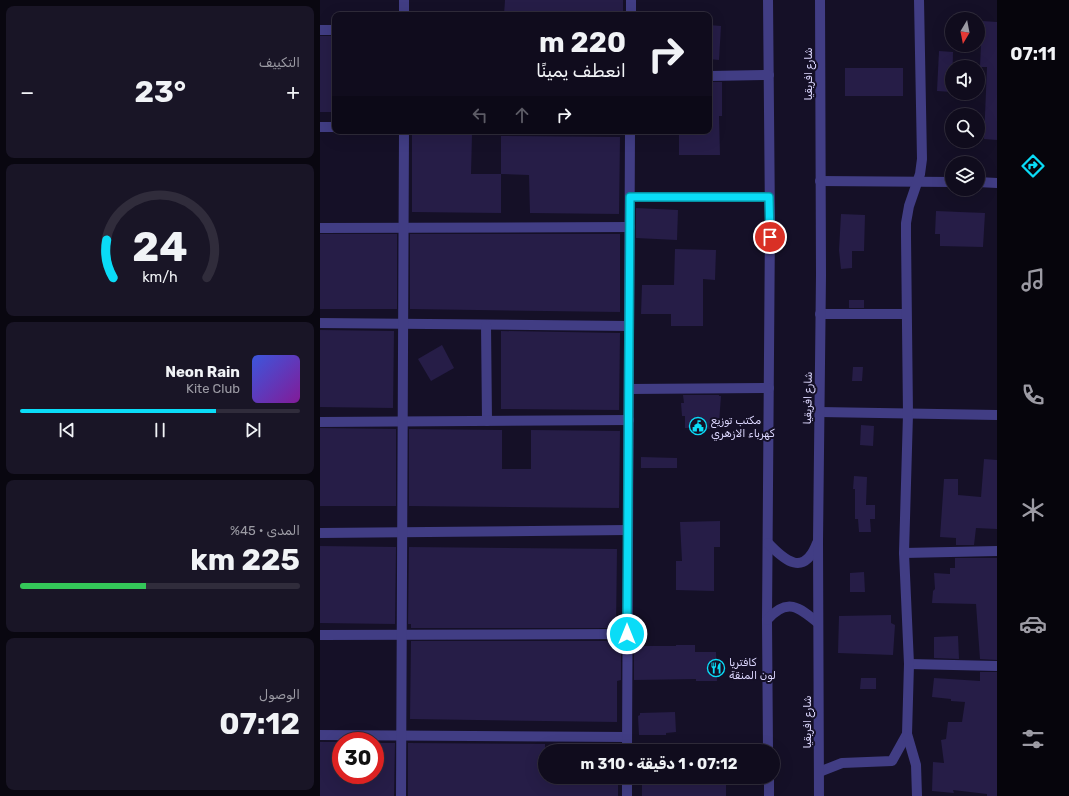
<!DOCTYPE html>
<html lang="ar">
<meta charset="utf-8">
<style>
:root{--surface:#100c1d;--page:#191526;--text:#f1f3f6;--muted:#9c9ba4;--line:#302c3b;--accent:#0adcf7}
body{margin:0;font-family:Rubik,Vazirmatn,sans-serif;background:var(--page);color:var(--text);direction:rtl;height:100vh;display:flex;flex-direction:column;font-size:15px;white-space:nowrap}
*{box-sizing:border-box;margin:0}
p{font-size:13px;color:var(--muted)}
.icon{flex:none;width:22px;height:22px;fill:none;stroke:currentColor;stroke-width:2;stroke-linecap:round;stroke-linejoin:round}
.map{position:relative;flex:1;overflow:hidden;direction:ltr}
.side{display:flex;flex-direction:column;gap:6px;padding:6px;background:#090710;width:320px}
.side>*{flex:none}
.hud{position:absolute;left:12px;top:12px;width:380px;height:122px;border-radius:8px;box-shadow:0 4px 16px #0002,0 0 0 1px var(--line);direction:rtl;background:#100c1d;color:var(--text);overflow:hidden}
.needle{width:26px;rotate:190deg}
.buttons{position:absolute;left:625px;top:12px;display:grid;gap:8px}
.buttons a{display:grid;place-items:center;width:40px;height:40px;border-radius:50%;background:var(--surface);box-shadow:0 4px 16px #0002,0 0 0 1px var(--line);font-size:20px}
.speed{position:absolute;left:12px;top:732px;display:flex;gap:8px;font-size:20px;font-weight:700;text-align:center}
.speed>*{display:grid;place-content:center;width:52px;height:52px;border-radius:50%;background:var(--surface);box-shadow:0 4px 16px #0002,0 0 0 1px var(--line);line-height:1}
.speed .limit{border:6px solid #d22;background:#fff;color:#111}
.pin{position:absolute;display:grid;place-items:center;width:34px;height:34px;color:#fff;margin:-17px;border:2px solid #fff;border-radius:50%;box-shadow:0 1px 4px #0007}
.me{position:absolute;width:44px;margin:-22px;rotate:0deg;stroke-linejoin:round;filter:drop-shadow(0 0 3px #0008)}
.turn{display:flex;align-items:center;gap:14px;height:84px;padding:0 20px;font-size:18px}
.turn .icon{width:52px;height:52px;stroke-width:2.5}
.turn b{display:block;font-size:28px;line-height:34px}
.lanes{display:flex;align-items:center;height:38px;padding:0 20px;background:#0003;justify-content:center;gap:20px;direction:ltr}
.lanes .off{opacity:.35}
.big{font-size:30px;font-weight:700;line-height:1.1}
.side .tile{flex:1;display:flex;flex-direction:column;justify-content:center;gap:6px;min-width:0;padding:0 14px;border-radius:8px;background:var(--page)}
.side .dial{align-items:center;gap:0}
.dial svg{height:104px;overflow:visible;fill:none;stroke:var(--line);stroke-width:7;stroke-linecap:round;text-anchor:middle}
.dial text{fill:var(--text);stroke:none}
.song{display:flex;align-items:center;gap:12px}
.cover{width:48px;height:48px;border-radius:6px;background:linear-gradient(135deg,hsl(230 70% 55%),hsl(290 70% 35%))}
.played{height:4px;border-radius:2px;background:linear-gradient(90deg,var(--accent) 70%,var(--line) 70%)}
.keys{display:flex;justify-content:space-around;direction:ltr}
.heat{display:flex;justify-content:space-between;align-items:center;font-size:22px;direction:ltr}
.charge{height:6px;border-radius:3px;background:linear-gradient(90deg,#34c759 45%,var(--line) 0)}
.trip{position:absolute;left:218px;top:744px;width:242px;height:40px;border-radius:20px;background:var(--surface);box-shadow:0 4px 16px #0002,0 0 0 1px var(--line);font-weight:700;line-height:40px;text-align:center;direction:rtl}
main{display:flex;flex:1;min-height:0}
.tabs{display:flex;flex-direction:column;width:72px;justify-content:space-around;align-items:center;background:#06050c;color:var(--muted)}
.tabs .icon{width:28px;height:28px}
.tabs .selected{color:var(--accent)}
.tabs b{font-size:18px;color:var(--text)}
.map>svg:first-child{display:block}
</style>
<main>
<nav class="tabs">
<b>07:11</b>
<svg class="icon selected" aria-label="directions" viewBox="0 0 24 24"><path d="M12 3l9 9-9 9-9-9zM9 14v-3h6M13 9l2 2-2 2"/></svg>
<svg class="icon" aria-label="music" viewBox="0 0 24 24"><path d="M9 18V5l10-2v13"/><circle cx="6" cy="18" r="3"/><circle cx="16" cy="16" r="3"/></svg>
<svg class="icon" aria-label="phone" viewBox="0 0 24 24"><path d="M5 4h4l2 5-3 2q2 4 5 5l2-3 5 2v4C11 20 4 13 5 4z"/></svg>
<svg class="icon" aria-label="climate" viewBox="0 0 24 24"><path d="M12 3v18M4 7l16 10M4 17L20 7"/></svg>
<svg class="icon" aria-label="car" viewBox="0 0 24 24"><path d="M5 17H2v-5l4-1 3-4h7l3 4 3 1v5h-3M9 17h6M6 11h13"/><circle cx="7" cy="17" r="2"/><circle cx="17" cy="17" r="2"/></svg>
<svg class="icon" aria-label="filters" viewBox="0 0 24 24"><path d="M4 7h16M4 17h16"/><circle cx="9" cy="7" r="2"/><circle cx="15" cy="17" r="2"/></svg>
</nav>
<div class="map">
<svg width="677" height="796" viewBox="0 0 677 796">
<rect width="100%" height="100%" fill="#151027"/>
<g fill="#261d47">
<path d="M185,0H303V15H184Z"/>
<path d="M662,21L677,22V140L664,139L667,67H660Z"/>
<path d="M389,25L401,26L399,60L389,59Z"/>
<rect x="0" y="36" width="15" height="76"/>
<path d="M619,51L633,52L632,92L617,91Z"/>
<rect x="525" y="68" width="58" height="28"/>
<path d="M389,82H402V116H399L400,155H359V131H389Z"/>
<path d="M92,135H152L151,174H181V213L92,212Z"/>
<path d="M181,136L300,137L299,214L210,213L209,175L181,174Z"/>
<path d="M316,208L358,210L357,240L316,238Z"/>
<path d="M616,211L665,213L663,247L620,246V234H615Z"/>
<path d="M521,214L545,215L544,251H532V268L521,269L519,250Z"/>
<rect x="0" y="234" width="77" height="75"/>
<path d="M90,234H300V312L90,309Z"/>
<path d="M355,249L396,250L395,280L383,279V326H351V314H321L322,285H354Z"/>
<rect x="529" y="300" width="15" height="8"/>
<path d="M0,330L74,331L73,408L0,407Z"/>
<path d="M181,331L300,333L299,410L181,409Z"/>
<path d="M122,345L134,368L111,381L98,359Z"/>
<path d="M533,367H543L542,381H532Z"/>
<path d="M363,395H399V396H401L399,423H394L395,429L365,428V416H362L361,403H364Z"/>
<path d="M541,425L554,426L553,446L540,445Z"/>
<path d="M0,428L76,429V506H0Z"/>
<path d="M89,429L182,430V469H211V430L300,431L299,508L89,506Z"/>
<path d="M321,457L357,458V468H321Z"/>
<path d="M664,459L677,460V529L656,528L654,545H636V538L620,537L624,479H638V495L661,497Z"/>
<path d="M534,476L547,477L546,505H555V519H550L551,532H539L538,519H535V489H533Z"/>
<path d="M400,521V547H394V591L356,590V561H362L360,522Z"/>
<path d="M0,546L76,547L75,624L0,623Z"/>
<path d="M89,547L297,549L296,628H91V624H88Z"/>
<path d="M635,558H677V660L660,659L656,604L612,603L613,591L615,589L614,573L630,574V568H635Z"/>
<path d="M544,572L545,592H530V573Z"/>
<path d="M571,615V623L575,625L573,655L518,653L519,616Z"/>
<path d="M638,636L639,659L614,658V637Z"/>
<path d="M91,641H296V645H298V646H301V680L297,681V722L90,719Z"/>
<path d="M356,645H375V652H396L397,681H376V679L314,680V646H356Z"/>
<path d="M660,672H677V796H667V794L633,790L634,793L612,791L613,762L624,763L621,740L626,739L628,722H642L645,702L631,701V699L612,697L614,678L660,681Z"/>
<path d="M541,678H556V689H540Z"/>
<path d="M355,712L356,732L346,733V735H319L318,716L320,715V713Z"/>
<path d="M0,742H21V775H55V743H75L74,796H0Z"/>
<path d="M88,743L225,744V777H298V796H88Z"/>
<path d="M322,782L406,783V796H322Z"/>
</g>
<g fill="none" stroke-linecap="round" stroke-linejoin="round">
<g stroke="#413d84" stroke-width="10">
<path d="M448,0L450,222L447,620L448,751"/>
<path d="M84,15V0"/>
<path d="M311,15V0"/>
<path d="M0,30H15"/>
<path d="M389,76L449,75"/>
<path d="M0,127H15"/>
<path d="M500,181L632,182"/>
<path d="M658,182L677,183"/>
<path d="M310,197H449"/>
<path d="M0,228L310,227"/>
<path d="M500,314H586"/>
<path d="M0,323L309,326"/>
<path d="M166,325L167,421"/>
<path d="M309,389L449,388"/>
<path d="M500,412L677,415"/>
<path d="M0,422L309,420"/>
<path d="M0,533L308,530"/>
<path d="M448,543C465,561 484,577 497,543"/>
<path d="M584,553L677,551"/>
<path d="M447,620C467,597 479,607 498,623"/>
<path d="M0,635L307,634"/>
<path d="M589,664L677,666"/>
<path d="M0,735L307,737"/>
<path d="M307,751L310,131"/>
<path d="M499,772L522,763L572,761L587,734"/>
<path d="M449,777V796"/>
<path d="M81,796L84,131"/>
<path d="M307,796V777"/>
<path d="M499,796L498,541L501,275L500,0"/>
<path d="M597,796L596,765L587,734L589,664L584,553L588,414L586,237V223L589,206L600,174L602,159L599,0"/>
</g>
</g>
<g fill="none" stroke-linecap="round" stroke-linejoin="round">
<g stroke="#068fa1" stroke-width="10">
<path id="route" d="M307,634L310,197H449L450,237"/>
</g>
<use href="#route" stroke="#0adcf7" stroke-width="7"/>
</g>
<defs>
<g id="civic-ring" transform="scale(0.9)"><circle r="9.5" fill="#151027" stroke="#0adcf7" stroke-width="1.5"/><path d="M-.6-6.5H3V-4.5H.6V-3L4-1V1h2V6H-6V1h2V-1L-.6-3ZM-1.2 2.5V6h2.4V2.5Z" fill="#0adcf7"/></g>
<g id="restaurant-ring" transform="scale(0.9)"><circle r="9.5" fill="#151027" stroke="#0adcf7" stroke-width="1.5"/><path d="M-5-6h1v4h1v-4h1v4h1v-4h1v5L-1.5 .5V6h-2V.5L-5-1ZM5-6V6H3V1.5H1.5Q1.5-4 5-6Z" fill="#0adcf7"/></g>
</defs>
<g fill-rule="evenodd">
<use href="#civic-ring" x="378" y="426"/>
<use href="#restaurant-ring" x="396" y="668"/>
</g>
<g text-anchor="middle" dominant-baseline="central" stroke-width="4" stroke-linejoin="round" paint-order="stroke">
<g font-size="11" fill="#dcd7fe" stroke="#151027">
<text transform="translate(488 74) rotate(-90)">شارع افريقيا</text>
<text transform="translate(488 398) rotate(-89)">شارع افريقيا</text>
<text transform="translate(487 722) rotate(-90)">شارع افريقيا</text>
</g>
<g font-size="11" fill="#dcd7fe" stroke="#151027" text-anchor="start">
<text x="391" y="420">مكتب توزيع<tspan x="391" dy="13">كهرباء الازهري</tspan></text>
<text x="409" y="662">كافتريا<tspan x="409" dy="13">لون المنقة</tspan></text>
</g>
</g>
</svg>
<div class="buttons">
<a><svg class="needle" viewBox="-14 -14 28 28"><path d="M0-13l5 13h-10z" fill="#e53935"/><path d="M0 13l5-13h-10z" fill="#9c9ba4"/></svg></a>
<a><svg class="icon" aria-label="sound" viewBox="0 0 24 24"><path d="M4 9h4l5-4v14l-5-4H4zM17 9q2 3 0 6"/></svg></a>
<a><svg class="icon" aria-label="search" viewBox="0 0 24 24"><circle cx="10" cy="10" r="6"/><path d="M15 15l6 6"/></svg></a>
<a><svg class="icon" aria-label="layers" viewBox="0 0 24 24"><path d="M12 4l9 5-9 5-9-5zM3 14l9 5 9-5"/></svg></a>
</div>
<div class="speed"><div class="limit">30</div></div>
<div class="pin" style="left:450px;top:237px;background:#d93025"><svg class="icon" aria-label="arrive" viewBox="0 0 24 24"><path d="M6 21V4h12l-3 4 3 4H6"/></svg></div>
<svg class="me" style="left:307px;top:634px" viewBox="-20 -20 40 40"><circle r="17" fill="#0adcf7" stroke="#fff" stroke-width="3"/><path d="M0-11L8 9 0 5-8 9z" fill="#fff"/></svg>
<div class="trip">07:12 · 1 دقيقة · 310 m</div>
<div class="hud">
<div class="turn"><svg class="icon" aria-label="right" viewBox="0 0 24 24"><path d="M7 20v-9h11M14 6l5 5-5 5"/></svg><div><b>220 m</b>انعطف يمينًا</div></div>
<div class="lanes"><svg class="icon off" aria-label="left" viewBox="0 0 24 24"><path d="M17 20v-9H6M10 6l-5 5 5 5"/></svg><svg class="icon off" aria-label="ahead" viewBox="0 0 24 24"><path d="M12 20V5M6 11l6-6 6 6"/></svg><svg class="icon" aria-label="right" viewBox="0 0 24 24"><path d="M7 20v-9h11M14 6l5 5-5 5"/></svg></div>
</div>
</div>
<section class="side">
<div class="tile"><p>التكييف</p>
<div class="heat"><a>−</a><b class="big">23°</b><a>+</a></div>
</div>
<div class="tile dial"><svg viewBox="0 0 100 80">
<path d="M14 69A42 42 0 1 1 86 69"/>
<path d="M14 69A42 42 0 0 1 9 40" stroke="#0adcf7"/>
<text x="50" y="56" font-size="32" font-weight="700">24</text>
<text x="50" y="72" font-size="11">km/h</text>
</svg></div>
<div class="tile">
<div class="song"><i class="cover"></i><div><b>Neon Rain</b><p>Kite Club</p></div></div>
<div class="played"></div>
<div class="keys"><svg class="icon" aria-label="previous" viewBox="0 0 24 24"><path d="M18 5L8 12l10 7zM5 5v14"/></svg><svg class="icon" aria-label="pause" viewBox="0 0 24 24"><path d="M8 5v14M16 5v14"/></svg><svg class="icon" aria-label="next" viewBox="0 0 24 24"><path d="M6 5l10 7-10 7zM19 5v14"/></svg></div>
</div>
<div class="tile"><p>المدى · 45%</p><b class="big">225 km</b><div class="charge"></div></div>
<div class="tile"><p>الوصول</p><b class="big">07:12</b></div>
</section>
</main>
